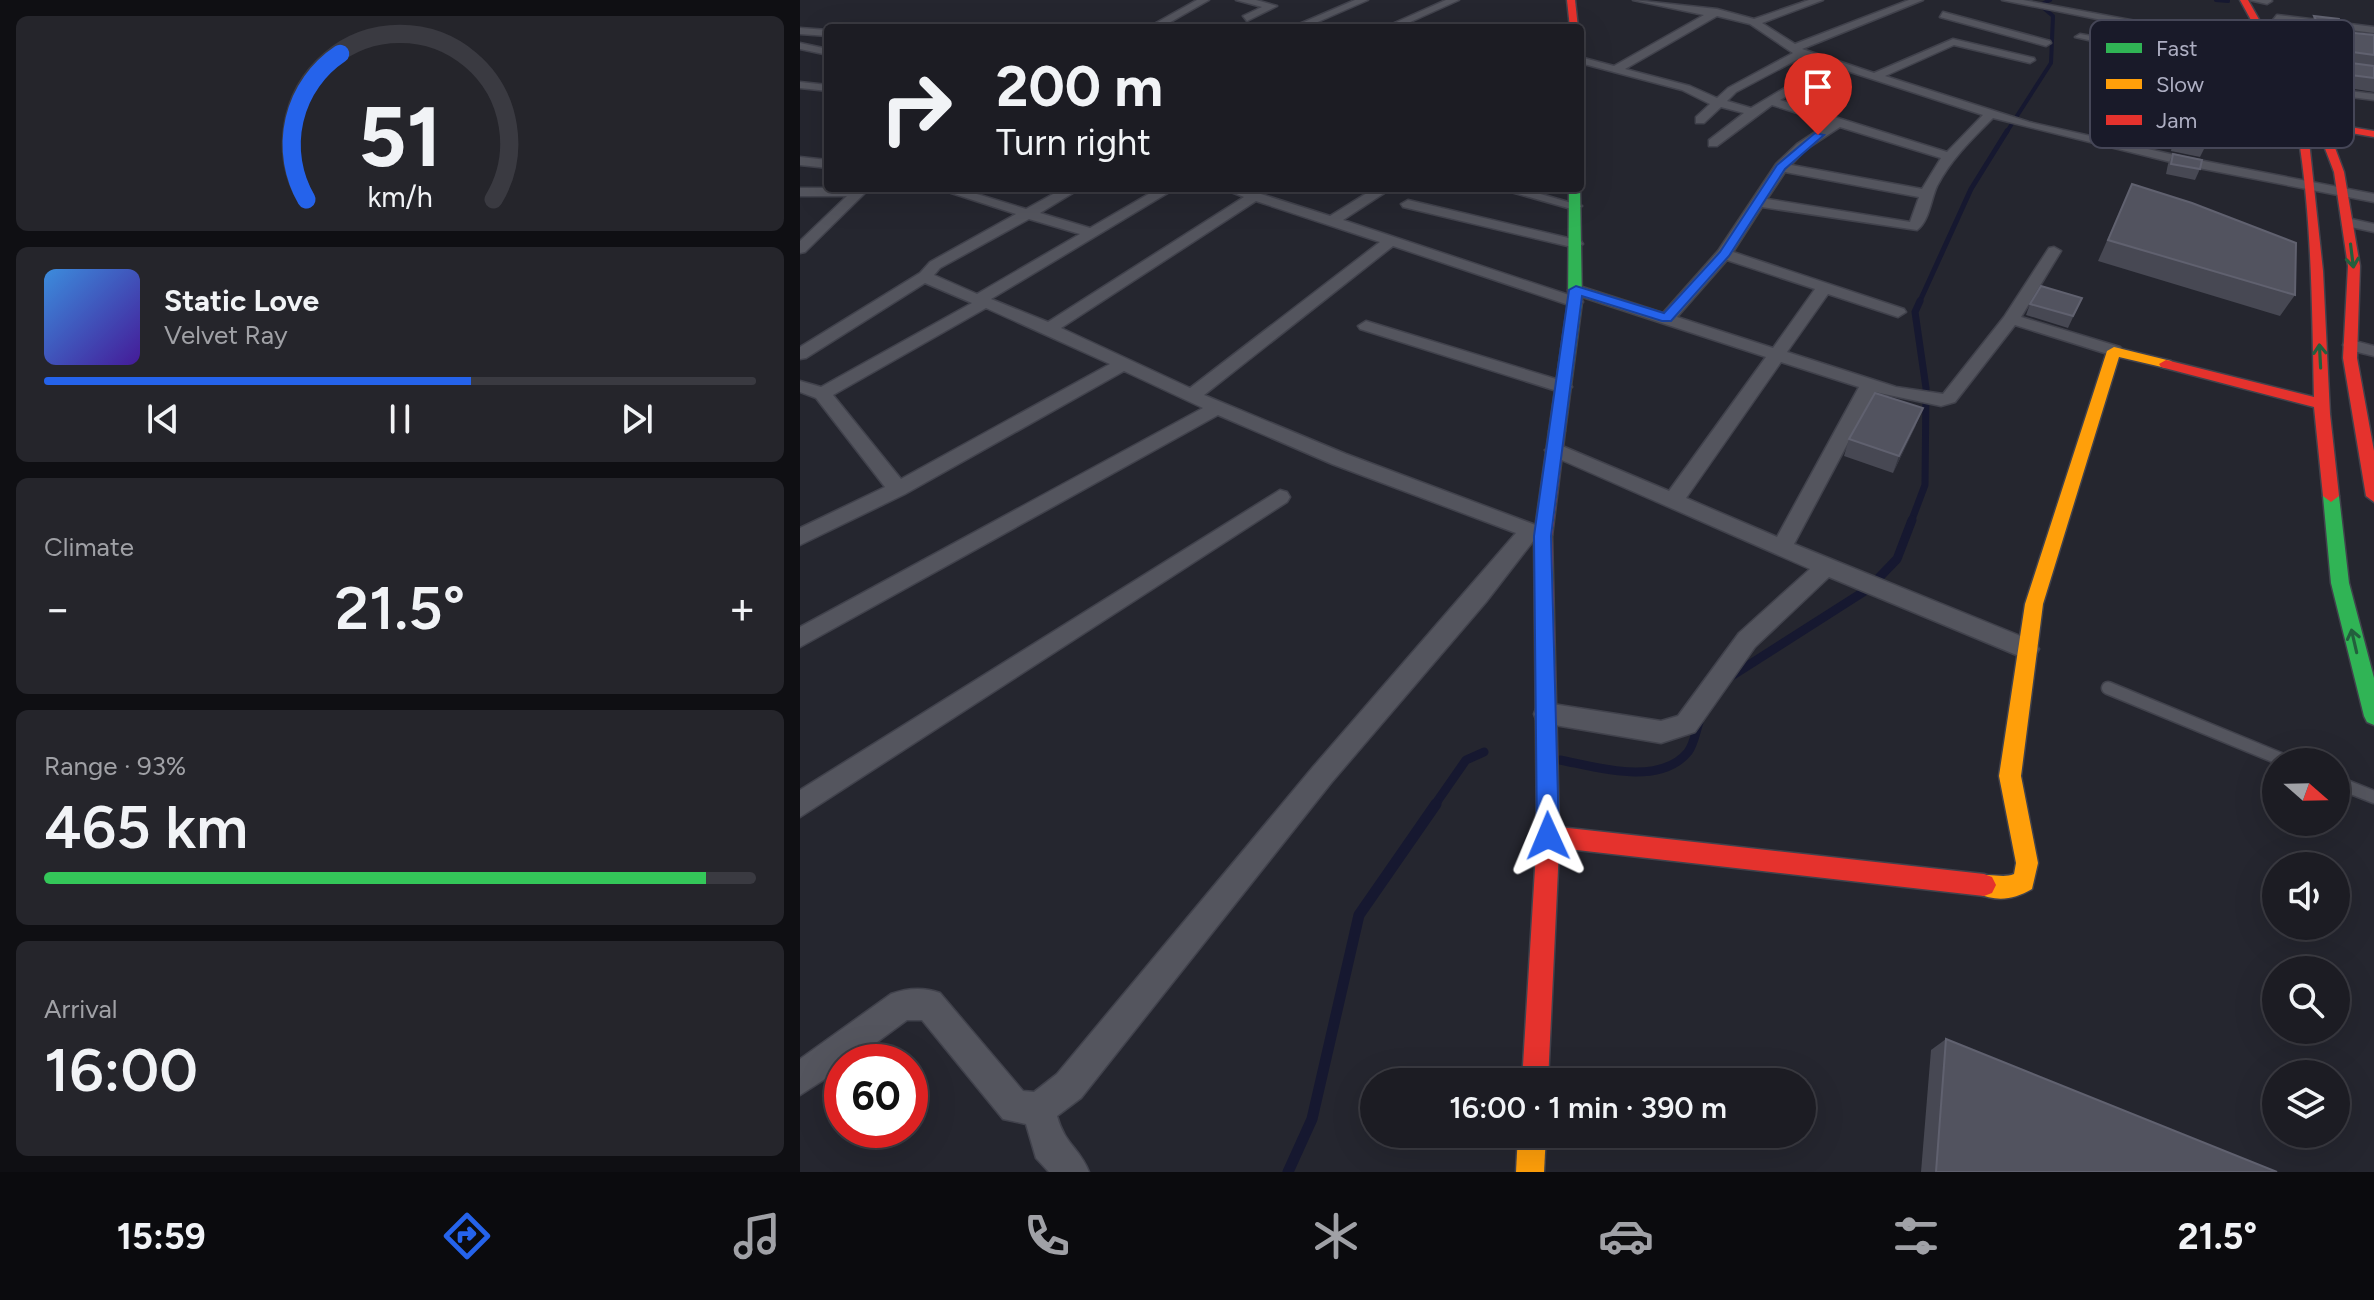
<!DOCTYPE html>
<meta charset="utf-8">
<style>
:root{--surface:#1c1c23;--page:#25252b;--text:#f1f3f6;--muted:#a0a1a6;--line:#3a3a41;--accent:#2563eb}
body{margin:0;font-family:Figtree,sans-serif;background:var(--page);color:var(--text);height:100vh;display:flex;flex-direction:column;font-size:30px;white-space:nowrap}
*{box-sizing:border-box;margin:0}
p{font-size:26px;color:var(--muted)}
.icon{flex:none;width:44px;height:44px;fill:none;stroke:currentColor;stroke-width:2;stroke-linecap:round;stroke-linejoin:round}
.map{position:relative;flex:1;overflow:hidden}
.panel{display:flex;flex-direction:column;gap:16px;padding:16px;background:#0f0f13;width:800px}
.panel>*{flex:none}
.guide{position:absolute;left:24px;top:24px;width:760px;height:168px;border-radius:8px;box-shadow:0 8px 32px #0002,0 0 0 2px var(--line);background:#1c1c23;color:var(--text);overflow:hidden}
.needle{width:52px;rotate:110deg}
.fabs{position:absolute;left:1462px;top:748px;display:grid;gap:16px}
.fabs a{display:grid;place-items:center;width:88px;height:88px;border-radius:50%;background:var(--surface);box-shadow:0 8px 32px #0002,0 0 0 2px var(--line);font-size:40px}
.speed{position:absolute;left:24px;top:1044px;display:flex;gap:16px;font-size:40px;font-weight:700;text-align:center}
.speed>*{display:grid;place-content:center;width:104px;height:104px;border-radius:50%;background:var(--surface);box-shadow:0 8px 32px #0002,0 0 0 2px var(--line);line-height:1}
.speed .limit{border:12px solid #d22;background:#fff;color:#111}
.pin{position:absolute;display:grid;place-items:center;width:68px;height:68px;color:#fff;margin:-82px -34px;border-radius:50% 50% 50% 0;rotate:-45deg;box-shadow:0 0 8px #0007}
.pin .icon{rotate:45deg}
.me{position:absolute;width:88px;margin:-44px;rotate:359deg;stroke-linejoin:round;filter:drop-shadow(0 0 6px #0008)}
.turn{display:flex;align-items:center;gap:28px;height:168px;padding:0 40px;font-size:36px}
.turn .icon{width:104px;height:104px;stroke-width:2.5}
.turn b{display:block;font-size:56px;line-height:68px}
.big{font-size:60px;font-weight:600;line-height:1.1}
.panel .widget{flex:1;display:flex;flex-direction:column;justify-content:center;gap:12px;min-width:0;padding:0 28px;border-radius:12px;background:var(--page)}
.panel .dial{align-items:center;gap:0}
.dial svg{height:208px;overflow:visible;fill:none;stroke:var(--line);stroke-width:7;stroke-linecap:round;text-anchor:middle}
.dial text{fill:var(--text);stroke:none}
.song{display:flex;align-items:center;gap:24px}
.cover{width:96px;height:96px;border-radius:12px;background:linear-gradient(135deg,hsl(210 70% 55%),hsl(260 70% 35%))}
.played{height:8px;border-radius:4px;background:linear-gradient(90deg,var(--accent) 60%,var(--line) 60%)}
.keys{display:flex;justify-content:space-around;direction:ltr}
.heat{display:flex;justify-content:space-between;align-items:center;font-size:44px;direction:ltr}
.charge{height:12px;border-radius:6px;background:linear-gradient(90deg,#34c759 93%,var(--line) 0)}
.trip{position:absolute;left:560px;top:1068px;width:456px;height:80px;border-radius:40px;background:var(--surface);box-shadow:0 8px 32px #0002,0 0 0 2px var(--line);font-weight:600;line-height:80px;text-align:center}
.menu{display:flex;height:128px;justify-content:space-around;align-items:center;background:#0b0b0e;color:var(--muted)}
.menu .icon{width:56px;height:56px}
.menu .on{color:var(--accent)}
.menu b{font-size:36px;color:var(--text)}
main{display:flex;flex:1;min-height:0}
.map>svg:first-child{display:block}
</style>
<main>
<section class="panel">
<div class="widget dial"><svg viewBox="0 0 100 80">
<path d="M14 69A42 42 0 1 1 86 69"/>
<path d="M14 69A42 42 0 0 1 27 13" stroke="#2563eb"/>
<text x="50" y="56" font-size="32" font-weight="700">51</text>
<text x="50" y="72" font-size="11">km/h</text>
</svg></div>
<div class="widget">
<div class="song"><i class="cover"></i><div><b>Static Love</b><p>Velvet Ray</p></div></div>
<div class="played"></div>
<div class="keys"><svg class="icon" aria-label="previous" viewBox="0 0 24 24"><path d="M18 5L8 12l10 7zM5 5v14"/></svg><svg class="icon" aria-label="pause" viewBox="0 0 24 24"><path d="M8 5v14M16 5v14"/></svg><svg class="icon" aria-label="next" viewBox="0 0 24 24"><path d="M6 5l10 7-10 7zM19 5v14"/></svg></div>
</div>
<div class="widget"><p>Climate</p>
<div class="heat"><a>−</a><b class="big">21.5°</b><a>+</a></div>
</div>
<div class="widget"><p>Range · 93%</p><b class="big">465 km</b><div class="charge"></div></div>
<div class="widget"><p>Arrival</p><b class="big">16:00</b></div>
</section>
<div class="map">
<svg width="1574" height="1172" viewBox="0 0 1574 1172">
<rect width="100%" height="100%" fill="#25262f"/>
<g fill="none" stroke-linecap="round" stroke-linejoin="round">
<g stroke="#161830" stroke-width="4">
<path d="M1416,0L1428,1"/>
<path d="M1240,5L1250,0"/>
<path d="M1206,133L1251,63L1253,16L1240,5L1217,0"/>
</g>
<path stroke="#161830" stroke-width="5" d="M1119,303L1171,189L1207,131"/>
<path stroke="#161830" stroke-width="7" d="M1111,522L1125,485L1126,388L1115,312L1120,301"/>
<g stroke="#161830" stroke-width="9">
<path d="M930,677L1068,589L1097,559L1112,520"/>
<path d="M760,760C796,767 859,787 888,752C894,744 896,731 899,722"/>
<path d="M634,806L666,760L684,752"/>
</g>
<path stroke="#161830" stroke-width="11" d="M488,1172L512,1119L559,915L636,804"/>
<g stroke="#41424c" stroke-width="6">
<path id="lane-far1" d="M1502,64L1574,74"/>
</g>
<g stroke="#41424c" stroke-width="15">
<g id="lane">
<path d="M1308,688L1488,762"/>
<path d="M1536,782L1574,797"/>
</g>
</g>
<g stroke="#41424c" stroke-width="3">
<g id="street">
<path d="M397,0H409L360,28H347Z"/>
<path d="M436,0H456L477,6L447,21L443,16L462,7Z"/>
<path d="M555,0H568L504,28H490Z"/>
<path d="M646,0H659L597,28H583Z"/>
<path d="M833,0L917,9L954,19L1009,0H1023L962,23L995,44L1109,0H1123L1002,49L1074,73L1153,39L1234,58L1235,60L1230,63L1154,45L1085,76L1229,122L1383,157L1574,194V202L1383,165L1193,118C1172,139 1151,159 1137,186C1131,199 1129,222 1117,230L962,207L933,252L1104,309L1106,312L1098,317L1028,294L987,352L1096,387L1143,394L1204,317L1249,248L1254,247L1261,251L1221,317L1320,347L1323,351L1314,356L1215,325L1155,402L1141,406L1075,392L994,544L1235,642L1239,649L1235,656L1227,658L1219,656L1029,577L955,647L895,732L861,743L737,722L734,714L737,706L746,703L861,721L878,716L939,633L1010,569L748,454L745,450L755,444L762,446L869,491L966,357L770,293L768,290L776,285L863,313L918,251L976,164L997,144L1029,123L972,105L917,146H909V140L944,113L921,107L904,123H896V117L910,104L882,90L780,63V57L814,66L904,15ZM917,16L950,24L993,53L928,88L917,98L890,86L825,69ZM1002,57L1025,64L951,108L927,101L936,92ZM1035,67L1183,115L1147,152L980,100ZM1040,127L1141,158L1122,189L991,165L1005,150ZM985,172L1119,197L1110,222L967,199ZM927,260L1015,289L973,348L877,317ZM981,362L1059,387L977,537L886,498Z"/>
<path d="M1202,0H1223L1476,47V51L1472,52L1404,42L1356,31L1341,55L1424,72L1431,70L1483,75L1489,78L1483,81L1433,77L1414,118L1408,122L1306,106L1302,100L1333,50L1275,37L1280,34L1337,44L1347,29ZM1337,61L1420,78L1404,114L1314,101Z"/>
<path d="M1449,0H1471L1472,1L1467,4Z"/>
<path d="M1143,12L1250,41L1251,43L1246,46L1140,17Z"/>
<path d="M1477,15L1574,27V33L1473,20Z"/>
<path d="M0,28L28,30V36L0,34Z"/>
<path d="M0,43L28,49V55L0,49Z"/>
<path d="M0,82L28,85V91L0,88Z"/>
<path d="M1516,87L1574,94V100L1512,92V88Z"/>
<path d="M0,157L28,160V168L0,165Z"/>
<path d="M0,188H70L5,252L0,253V241L47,196H0Z"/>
<path d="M136,188H157L226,209L264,188H281L240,213L290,228L359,188H376L191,299L248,322L444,197L421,188H442L530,216L575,188H592L543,220L781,299L783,302L775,307L769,305L593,246L404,395L546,454L749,530L752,535L749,540H734L686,602L531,783L281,1098L257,1116C265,1145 279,1147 289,1172H249L236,1158L226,1124L203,1119L122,1020H107L50,1062H42V1068L0,1095V1059L91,994C107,988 124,987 140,993L223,1091L234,1092L257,1074L513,767L716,533L532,464L418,415L0,647V627L403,408L324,371L105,494L0,545V528L85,487L16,398L0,392V381L21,387L172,303L125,283L6,358L0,359V347L120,273L130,262L216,214ZM456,201L580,242L390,388L261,328ZM229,219L280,234L177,294L134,275L140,268ZM186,308L310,364L101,479L33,395Z"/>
<path d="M697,188H720L782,206L775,210Z"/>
<path d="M608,200L781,241L783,244L776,248L603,207L601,204Z"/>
<path d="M1547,218L1574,224V232L1542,225V219Z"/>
<path d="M566,321L769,383L772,387L763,393L757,391L560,329L558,326Z"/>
<path d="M1551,340L1574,346V356L1545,349L1543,345L1545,341Z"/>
<path d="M480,490L487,492L490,497L487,502L0,817V790Z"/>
</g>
</g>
<g stroke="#41424c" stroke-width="3">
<g id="fast">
<path d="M780,187L782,302L765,431L757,436L749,431L768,302L769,188Z"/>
<path d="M1531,490L1539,496L1549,583L1574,678V725L1567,722L1564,716L1531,583L1523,496Z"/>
</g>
</g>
<g stroke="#41424c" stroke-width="3">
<g id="slow">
<path d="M1314,347L1371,361L1373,364L1366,368L1319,357L1243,604L1221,776L1238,863L1232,889C1213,900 1197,902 1176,893L1172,885L1176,877C1189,872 1202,879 1214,874L1216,863L1199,776L1225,604L1307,351Z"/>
<path d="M718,1134H746L744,1172H716Z"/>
</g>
</g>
<g stroke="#41424c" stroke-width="3">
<g id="jam">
<path d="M767,0H775L778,28H770Z"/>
<path d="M1440,0H1448L1478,53L1508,132L1523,271L1530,414L1539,496L1531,502L1523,496L1514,407L1361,367L1359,364L1366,360L1514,397C1512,312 1512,219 1498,134C1491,92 1461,38 1440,0Z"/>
<path d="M1477,22L1484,24L1521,90L1526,123L1574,131V137L1528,129L1544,172L1560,266L1557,358L1574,451V502L1566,496L1543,358L1548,266L1534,172L1516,125L1511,90Z"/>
<path d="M757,426L765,431L752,536L759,827L1184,874L1192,877L1196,885L1192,893L1184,896L759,848L748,1082H722L737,836L734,536L749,431Z"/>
</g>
</g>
<use href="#lane-far1" stroke="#54555e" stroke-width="5"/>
<use href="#lane" stroke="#54555e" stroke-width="12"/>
<use href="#street" fill="#54555e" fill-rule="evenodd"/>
<use href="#fast" fill="#30b455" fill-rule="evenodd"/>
<use href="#slow" fill="#ff9f0a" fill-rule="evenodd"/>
<use href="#jam" fill="#e5322d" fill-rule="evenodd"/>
</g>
<g fill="#474853">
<path d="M1514,16L1545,32L1574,35V92L1535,86L1529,73L1535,63L1523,61L1508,28Z"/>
<path d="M1380,126L1405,147L1400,157L1371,151L1374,136Z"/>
<path d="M1373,154L1400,169L1395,180L1366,174L1368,164Z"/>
<path d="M1332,184L1495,295L1480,316L1298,261Z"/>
<path d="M1282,298L1268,328L1226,315L1230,304Z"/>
<path d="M1116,425L1093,473L1044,456L1049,439Z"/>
<path d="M1146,1039L1477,1172H1121L1131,1050Z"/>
</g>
<path fill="#353640" d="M1123,408L1116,425L1093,473L1099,456Z"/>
<g fill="#52535f" stroke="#60616f" stroke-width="2">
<path d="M1514,16L1539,19L1545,32L1574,35V55L1531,49Z"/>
<path d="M1536,61L1574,66V78L1543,74Z"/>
<path d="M1373,154L1402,160L1400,169L1371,164Z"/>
<path d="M1332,184L1392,203L1496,243L1495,295L1308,240Z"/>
<path d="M1241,286L1282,298L1273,316L1230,304Z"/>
<path d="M1075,393L1123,408L1099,456L1049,439Z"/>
<path d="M1146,1039L1477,1172H1136Z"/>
</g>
<defs><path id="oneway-shaft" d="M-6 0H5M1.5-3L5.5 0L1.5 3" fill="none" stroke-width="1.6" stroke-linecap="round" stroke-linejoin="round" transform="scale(2)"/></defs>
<g stroke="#235f3d">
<use href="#oneway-shaft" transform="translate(1552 256) rotate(83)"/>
<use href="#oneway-shaft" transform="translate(1520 356) rotate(-93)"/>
<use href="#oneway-shaft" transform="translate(1554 641) rotate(-103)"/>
</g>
<path fill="#2563eb" stroke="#184099" stroke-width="2" d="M1015,133L1024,135L985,169L929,256L871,321H862L782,296L751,536L759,836L756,844L748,847L740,844L737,836L734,536L769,290L776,286L864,313L920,252L977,165Z"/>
<rect x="1290" y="20" width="264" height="128" rx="12" fill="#191a29" stroke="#454657" stroke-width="2"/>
<rect x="1306" y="43" width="36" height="10" fill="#30b455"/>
<rect x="1306" y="79" width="36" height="10" fill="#ff9f0a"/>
<rect x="1306" y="115" width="36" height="10" fill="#e5322d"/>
<g font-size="22" fill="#adaec2">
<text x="1356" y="56">Fast</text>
<text x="1356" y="92">Slow</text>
<text x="1356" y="128">Jam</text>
</g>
</svg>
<div class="fabs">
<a><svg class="needle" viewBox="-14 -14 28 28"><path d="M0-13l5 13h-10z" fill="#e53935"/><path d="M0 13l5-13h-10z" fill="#a0a1a6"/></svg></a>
<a><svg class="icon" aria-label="sound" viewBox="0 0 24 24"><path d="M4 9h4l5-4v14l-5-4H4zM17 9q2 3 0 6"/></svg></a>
<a><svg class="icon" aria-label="search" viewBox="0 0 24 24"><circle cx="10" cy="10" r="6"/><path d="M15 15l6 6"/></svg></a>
<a><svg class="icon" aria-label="layers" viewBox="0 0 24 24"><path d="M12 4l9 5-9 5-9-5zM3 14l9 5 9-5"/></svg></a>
</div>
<div class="speed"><div class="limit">60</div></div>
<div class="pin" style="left:1018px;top:135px;background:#d93025"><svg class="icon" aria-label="arrive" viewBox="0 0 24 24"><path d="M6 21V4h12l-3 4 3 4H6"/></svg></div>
<svg class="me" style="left:748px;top:836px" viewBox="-20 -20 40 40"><path d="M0-17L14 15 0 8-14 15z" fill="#2563eb" stroke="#fff" stroke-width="4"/></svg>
<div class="trip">16:00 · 1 min · 390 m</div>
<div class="guide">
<div class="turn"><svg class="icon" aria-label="right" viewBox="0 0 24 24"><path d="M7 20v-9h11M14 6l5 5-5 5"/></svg><div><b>200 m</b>Turn right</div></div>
</div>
</div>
</main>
<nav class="menu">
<b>15:59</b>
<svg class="icon on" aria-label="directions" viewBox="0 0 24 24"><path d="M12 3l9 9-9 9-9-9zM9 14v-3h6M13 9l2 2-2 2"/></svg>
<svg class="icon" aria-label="music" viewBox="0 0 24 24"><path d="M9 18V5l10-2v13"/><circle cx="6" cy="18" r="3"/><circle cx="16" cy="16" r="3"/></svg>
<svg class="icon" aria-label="phone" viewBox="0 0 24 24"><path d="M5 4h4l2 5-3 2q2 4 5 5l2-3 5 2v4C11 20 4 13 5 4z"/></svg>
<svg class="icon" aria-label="climate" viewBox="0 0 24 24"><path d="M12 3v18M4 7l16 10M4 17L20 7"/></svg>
<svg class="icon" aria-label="car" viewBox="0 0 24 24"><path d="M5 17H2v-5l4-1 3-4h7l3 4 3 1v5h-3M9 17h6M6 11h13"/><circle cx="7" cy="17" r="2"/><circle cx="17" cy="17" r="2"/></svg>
<svg class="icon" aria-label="filters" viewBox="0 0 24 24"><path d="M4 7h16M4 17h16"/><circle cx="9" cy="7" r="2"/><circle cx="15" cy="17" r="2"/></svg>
<b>21.5°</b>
</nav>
